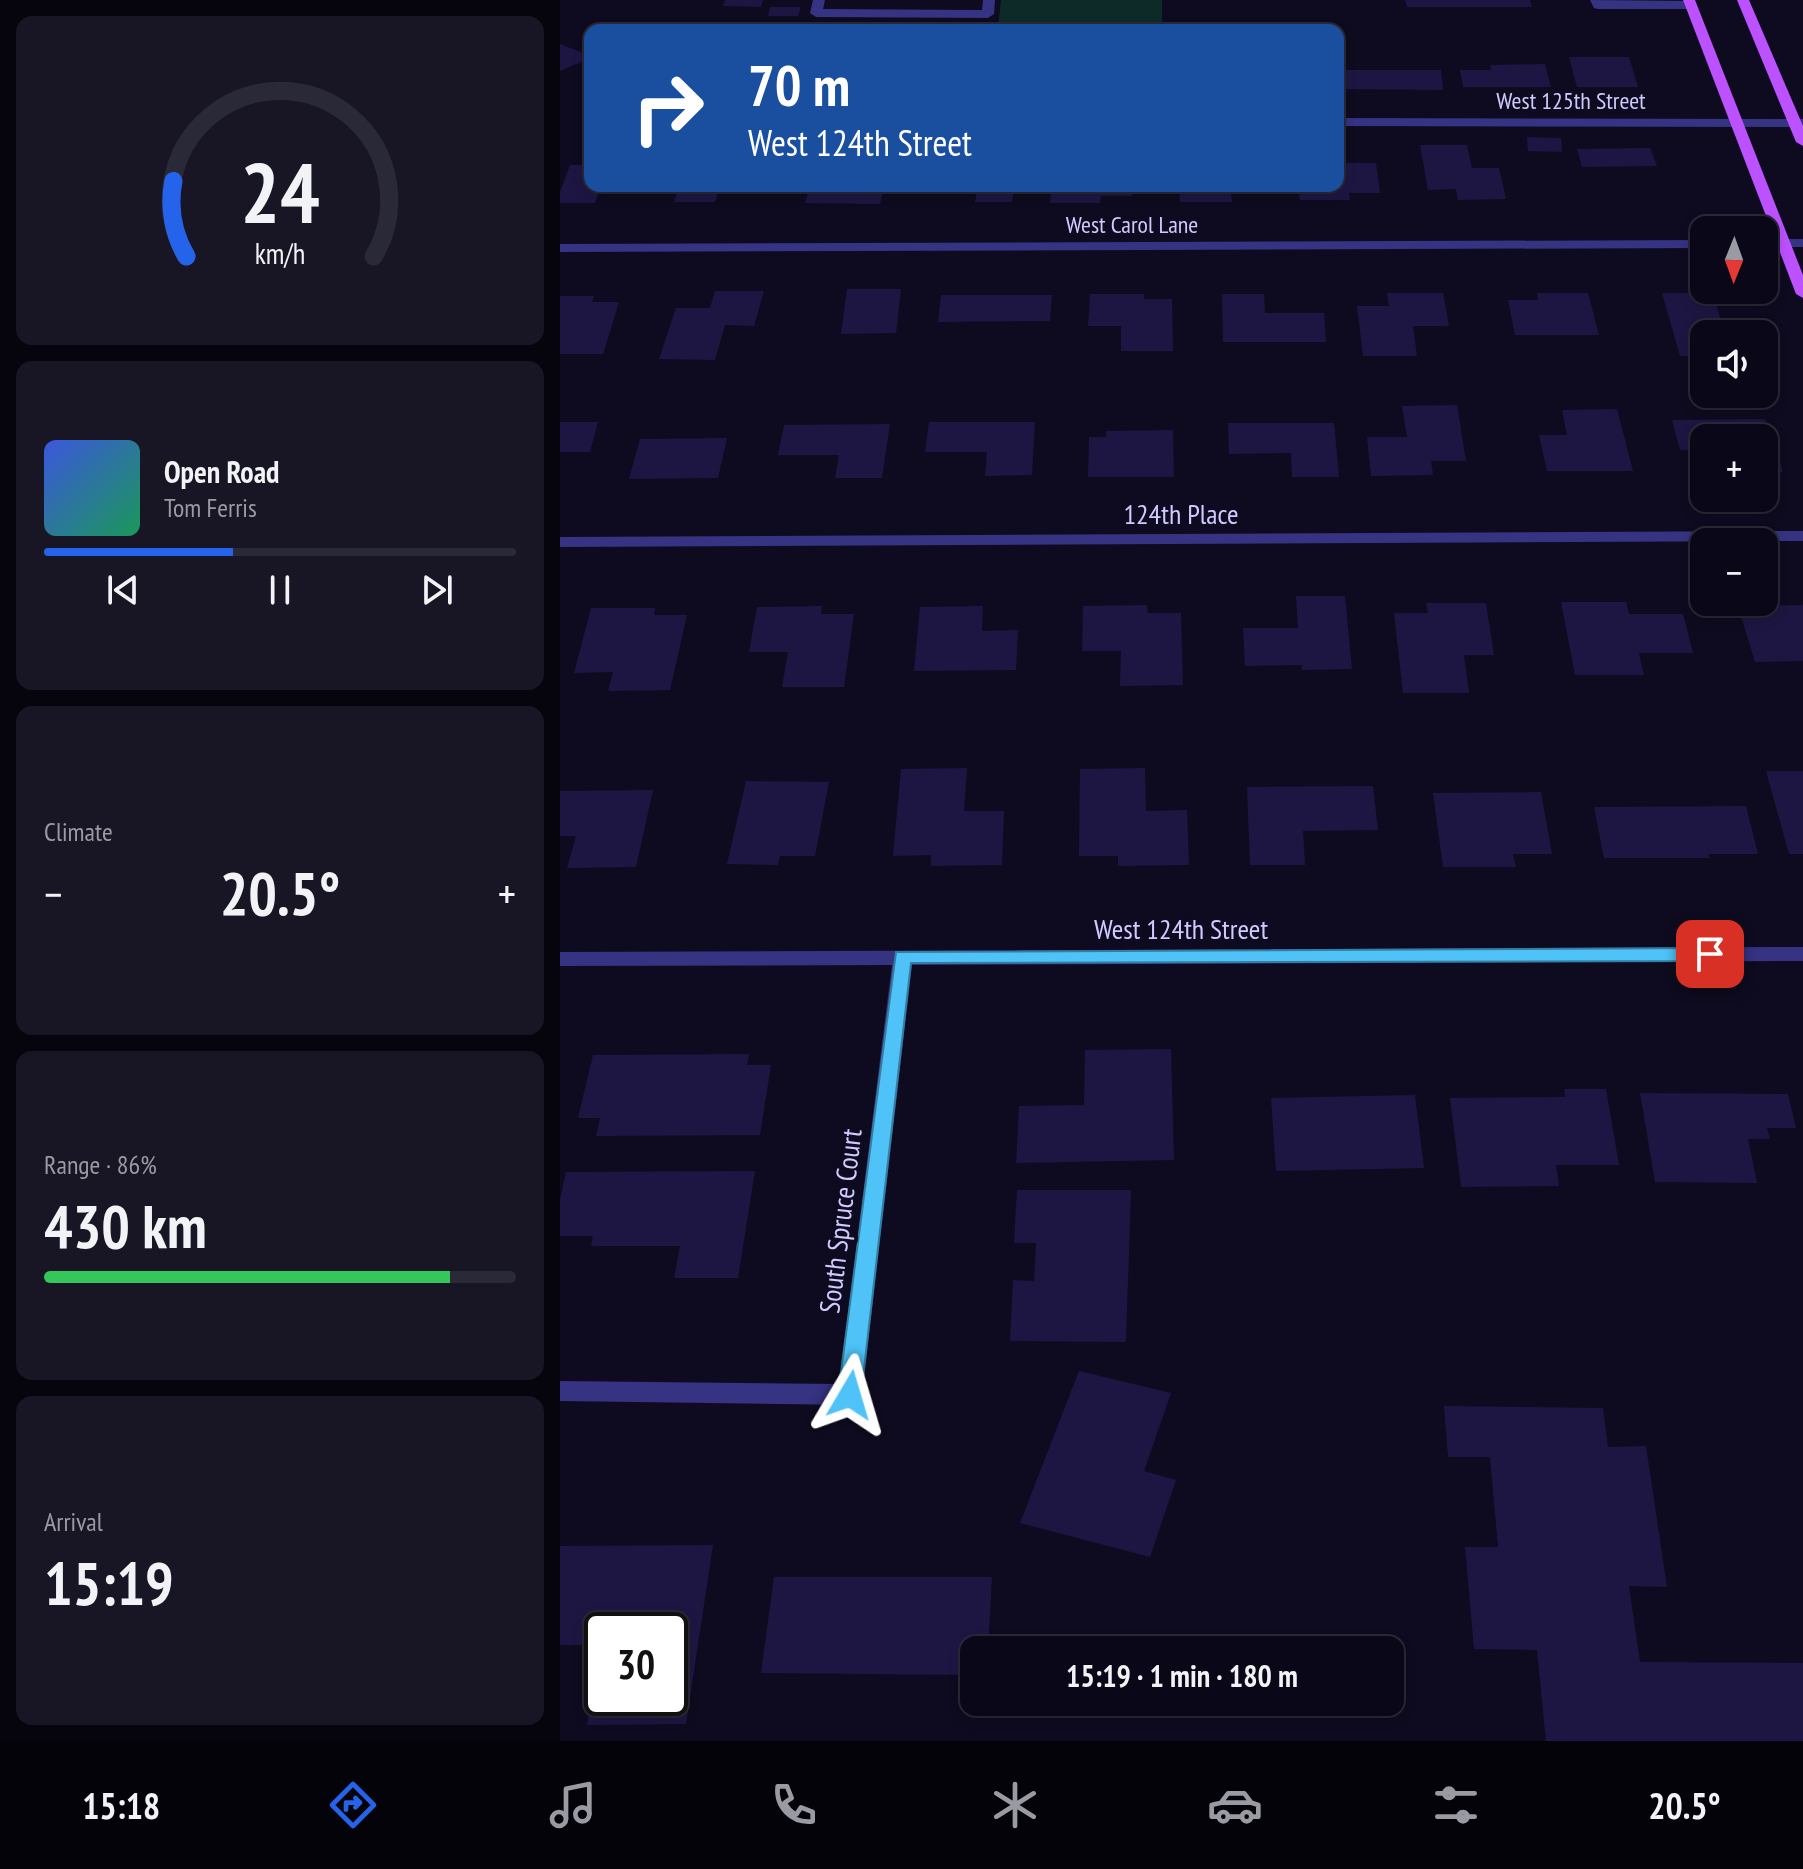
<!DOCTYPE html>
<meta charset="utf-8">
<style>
:root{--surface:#0a0818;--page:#181625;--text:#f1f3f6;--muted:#999aa2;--line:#2a2937;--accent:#2563eb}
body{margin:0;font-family:"PT Sans Narrow",sans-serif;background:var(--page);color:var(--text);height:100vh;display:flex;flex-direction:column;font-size:30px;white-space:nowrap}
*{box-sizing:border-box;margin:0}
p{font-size:26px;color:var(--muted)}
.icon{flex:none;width:44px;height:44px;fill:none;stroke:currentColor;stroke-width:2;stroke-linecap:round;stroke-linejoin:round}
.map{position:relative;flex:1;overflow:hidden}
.drawer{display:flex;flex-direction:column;gap:16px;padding:16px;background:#06040d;width:560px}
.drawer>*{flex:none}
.top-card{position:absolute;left:24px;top:24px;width:760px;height:168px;border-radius:16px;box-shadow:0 4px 12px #0003,0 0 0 2px var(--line);background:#1a4fa0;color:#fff;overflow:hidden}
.needle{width:52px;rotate:181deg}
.buttons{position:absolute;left:1130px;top:216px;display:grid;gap:16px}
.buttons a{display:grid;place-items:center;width:88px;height:88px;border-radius:16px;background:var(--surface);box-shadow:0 4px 12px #0003,0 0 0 2px var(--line);font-size:40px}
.speed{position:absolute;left:24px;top:1612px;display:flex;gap:16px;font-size:40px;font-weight:700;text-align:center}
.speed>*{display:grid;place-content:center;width:104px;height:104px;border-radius:50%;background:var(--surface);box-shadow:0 4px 12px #0003,0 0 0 2px var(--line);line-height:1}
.speed .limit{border:4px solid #111;border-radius:12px;background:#fff;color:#111}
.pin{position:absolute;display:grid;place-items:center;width:68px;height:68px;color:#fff;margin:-34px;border-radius:16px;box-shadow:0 4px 12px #0006}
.me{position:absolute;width:88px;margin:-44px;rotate:7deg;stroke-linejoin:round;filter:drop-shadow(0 0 6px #0008)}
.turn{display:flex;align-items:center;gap:28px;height:168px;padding:0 32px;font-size:36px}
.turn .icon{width:104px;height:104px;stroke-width:2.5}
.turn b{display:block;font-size:56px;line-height:68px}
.big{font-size:60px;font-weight:600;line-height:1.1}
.drawer .card{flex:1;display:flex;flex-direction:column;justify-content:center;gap:12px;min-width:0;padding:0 28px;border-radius:16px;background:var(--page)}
.drawer .dial{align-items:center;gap:0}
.dial svg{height:208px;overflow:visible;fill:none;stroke:var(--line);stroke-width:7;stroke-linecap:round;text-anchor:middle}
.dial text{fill:var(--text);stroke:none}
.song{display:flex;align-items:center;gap:24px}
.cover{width:96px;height:96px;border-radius:12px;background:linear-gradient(135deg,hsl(230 70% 55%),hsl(150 70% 35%))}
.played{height:8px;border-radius:4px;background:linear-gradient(90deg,var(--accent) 40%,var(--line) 40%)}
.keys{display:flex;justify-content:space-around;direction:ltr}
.heat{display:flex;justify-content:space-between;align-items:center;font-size:44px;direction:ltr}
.charge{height:12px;border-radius:6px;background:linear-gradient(90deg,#34c759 86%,var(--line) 0)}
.trip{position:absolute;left:400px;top:1636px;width:444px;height:80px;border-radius:16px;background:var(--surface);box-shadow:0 4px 12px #0003,0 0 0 2px var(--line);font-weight:600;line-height:80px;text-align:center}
.tabs{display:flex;height:128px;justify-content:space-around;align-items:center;background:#04030a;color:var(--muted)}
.tabs .icon{width:56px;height:56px}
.tabs .active{color:var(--accent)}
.tabs b{font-size:36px;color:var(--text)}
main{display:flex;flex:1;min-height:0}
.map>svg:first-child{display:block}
</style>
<main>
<section class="drawer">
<div class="card dial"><svg viewBox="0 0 100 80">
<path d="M14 69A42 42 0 1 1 86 69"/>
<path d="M14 69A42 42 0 0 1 9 40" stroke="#2563eb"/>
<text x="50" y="56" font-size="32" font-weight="700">24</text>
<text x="50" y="72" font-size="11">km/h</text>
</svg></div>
<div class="card">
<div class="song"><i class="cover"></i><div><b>Open Road</b><p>Tom Ferris</p></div></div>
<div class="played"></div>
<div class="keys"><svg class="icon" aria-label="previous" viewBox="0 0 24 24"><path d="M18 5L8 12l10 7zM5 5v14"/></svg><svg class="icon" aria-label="pause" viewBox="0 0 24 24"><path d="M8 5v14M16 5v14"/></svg><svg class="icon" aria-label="next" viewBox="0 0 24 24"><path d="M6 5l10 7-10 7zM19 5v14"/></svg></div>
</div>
<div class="card"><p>Climate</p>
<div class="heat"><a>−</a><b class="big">20.5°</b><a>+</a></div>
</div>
<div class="card"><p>Range · 86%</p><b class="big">430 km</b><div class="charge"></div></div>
<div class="card"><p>Arrival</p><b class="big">15:19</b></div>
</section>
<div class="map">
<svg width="1243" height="1741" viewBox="0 0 1243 1741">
<rect width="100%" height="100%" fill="#0e0b20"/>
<path fill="#0e2a28" d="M441,0H602V29L438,28Z"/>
<g fill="#1e1642">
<path d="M165,0H203L201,7L163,6Z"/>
<path d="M845,0H970L972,7H847Z"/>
<path d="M210,7H241L238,16H208Z"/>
<path d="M0,44L23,53L30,45V58L0,71Z"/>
<path d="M1009,57H1069L1078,87H1017Z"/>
<path d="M985,64L991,87H903L900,70H931L930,65Z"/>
<path d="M778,70H881L883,90L778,89Z"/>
<path d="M967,137L1001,138L1002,152L968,151Z"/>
<path d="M860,145H907L912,168H939L946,199L898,200L896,189L868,190Z"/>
<path d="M1090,148L1097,166L1022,167L1017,149Z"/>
<path d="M778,163H816L820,193H789L790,200H740L738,186H778Z"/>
<path d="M10,165H30V186H41L35,203H0V192Z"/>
<path d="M119,186H201L200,192L158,193L155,202H114Z"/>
<path d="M250,186H324L320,204L245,203Z"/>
<path d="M418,186H454L452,202H415Z"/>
<path d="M491,186H572V196H541L540,203H490Z"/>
<path d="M619,186H702V191L671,192L672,202H620Z"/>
<path d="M287,289H341L336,333L281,334Z"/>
<path d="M155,291H204L194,326L165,325L155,360L99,359L116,308H150Z"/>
<path d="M827,293H883L889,326H853L857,356H803L797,306H829Z"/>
<path d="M977,293H1028L1039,335H955L948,300H978Z"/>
<path d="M1102,293H1153L1165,334H1144V356H1120Z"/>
<path d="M530,294H584V299H612L613,351H561V326H528Z"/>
<path d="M662,294H704L705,313H764L766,342H663Z"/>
<path d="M381,295H492L490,321L378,322Z"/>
<path d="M0,296H34L32,302H59L43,354H0Z"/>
<path d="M897,405L906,461H871L873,475L811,476L807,437H847L842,406Z"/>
<path d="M1057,409L1073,471H987L979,435H1007L1002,410Z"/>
<path d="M1205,419L1223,472L1204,473V438H1144V449L1120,450L1112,420Z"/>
<path d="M0,422H38L30,452H0Z"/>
<path d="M369,422H475L472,475L425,476L427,452H365Z"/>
<path d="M668,423H774L779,477H732L731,453L669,454Z"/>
<path d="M330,424L322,478H275L279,455H218L224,425Z"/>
<path d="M613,430L614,477H528L529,437H546V431Z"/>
<path d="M167,438L158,478L69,479L80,439Z"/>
<path d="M736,596H785L792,669L742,670V665L685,666L683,628H738Z"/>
<path d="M1001,602H1066L1069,614H1123L1133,653H1079L1084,675H1015Z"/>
<path d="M866,603H926L934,655H904L909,693H843L834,613H868Z"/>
<path d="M587,605L588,613H621L623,685L560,686L561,651H522L523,606Z"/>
<path d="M1243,605V661L1195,662L1178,606Z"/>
<path d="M262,606L261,614H294L284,687H222L228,652H189L197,607Z"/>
<path d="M423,606L422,631L458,630L456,670L354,671L360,607Z"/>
<path d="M31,608H95L94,615H127L110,690L48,691L53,672L14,673Z"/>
<path d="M407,768L404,811H444L442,865L371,866V855L333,856L341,769Z"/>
<path d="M585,768L586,811L627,810L629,865L558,866V856H519L520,769Z"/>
<path d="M1206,771H1243V854H1229Z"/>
<path d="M186,781L269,782L255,856H220L218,865L167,864Z"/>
<path d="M813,786L818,830L743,831L745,865H690L687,787Z"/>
<path d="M93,790L76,867L7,868L16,836H0V791Z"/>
<path d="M981,792L992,854H953L956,867H883L873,793Z"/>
<path d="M1186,806L1198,854H1148L1150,858H1044L1034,807Z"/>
<path d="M611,1049L614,1160L456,1163L459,1106L524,1105L525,1050Z"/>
<path d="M189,1054L187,1065H211L200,1135L36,1136L40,1118H18L33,1055Z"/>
<path d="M1004,1089H1046L1059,1165H996L999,1186L901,1187L890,1098L1005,1097Z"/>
<path d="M1080,1093L1228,1094L1236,1128H1207L1210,1139H1188L1197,1183L1095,1182Z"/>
<path d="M855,1095L864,1168L716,1171L711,1098Z"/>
<path d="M195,1171L178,1278H114L120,1246H31L33,1236H0V1199L6,1172Z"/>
<path d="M457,1190H571L566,1342L450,1341L453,1280L474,1281L476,1243H454Z"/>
<path d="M519,1371L611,1393L584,1471L616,1480L590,1557L460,1523Z"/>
<path d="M884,1406L1043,1408L1048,1447L1086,1446L1107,1587L1069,1586L1080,1662L1243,1663V1741H986L977,1650L914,1649L905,1547H938L930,1457H888Z"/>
<path d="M153,1545L126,1724L27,1725L40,1647L42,1698H110V1630H42V1645H0V1546Z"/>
<path d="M214,1577H432L428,1650H414V1675L201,1673Z"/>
</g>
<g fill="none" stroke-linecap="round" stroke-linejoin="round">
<g fill="#353382" fill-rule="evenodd">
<path d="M253,0H265L263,9L422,10L423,0H435L434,14L428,18L256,17L250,13Z"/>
<path d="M1030,0L1131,1L1137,5L1131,9H1038L1034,8Z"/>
<path d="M778,118L1243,119V127L778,126Z"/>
<rect x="1204" y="239" width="39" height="8"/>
<path d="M1144,240V248L0,252V244Z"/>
<path d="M1243,531V541L0,547V537Z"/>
<path d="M1243,947V961L352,965L302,1395L299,1402L290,1405L0,1401V1381L279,1384L332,965L0,966V952Z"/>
</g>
<g fill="#bc51ff" fill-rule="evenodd">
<path d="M1123,0H1135L1243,275V298L1236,294Z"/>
<path d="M1177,0H1189L1243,126V146L1236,142Z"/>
</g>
</g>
<path fill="#4fc3f7" stroke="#337fa1" stroke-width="2" d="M1150,948L1159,954L1150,961L351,963L301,1395L298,1402L290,1405L282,1402L278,1395L336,952Z"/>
<g text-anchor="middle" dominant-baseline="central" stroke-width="8" stroke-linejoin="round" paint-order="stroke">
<g font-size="24" fill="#cfcaff" stroke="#0e0b20">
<text x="1011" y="100">West 125th Street</text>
<text x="572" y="224">West Carol Lane</text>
</g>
<g font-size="28" fill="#cfcaff" stroke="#0e0b20">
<text x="621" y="513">124th Place</text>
<text x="621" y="928">West 124th Street</text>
<text transform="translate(280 1221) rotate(-83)">South Spruce Court</text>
</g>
</g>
</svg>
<div class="buttons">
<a><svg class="needle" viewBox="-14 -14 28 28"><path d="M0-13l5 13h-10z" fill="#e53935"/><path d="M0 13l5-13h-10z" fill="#999aa2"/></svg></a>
<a><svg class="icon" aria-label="sound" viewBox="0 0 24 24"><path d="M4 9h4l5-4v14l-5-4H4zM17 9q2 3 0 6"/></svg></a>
<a>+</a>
<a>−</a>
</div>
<div class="speed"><div class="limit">30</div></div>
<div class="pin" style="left:1150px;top:954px;background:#d93025"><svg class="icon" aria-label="arrive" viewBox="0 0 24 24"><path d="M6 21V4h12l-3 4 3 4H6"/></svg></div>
<svg class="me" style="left:290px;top:1395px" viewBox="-20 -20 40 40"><path d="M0-17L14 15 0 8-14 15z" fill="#4fc3f7" stroke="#fff" stroke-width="4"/></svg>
<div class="trip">15:19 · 1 min · 180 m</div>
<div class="top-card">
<div class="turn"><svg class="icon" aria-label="right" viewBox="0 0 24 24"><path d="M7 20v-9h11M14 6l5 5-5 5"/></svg><div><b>70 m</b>West 124th Street</div></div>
</div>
</div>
</main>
<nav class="tabs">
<b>15:18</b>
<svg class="icon active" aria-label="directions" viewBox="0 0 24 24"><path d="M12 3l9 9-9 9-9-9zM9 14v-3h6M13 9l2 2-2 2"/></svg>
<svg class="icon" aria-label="music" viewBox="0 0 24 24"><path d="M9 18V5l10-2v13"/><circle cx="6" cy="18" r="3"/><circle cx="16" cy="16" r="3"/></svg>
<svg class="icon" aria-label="phone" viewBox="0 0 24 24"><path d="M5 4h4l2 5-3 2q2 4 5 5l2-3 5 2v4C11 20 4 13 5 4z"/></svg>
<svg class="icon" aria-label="climate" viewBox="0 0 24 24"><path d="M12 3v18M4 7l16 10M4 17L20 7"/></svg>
<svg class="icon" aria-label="car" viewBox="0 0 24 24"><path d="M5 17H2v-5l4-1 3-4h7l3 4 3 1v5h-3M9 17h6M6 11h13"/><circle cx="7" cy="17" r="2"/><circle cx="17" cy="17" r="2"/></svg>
<svg class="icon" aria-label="filters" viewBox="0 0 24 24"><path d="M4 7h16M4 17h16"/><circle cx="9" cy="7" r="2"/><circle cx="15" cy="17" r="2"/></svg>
<b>20.5°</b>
</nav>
